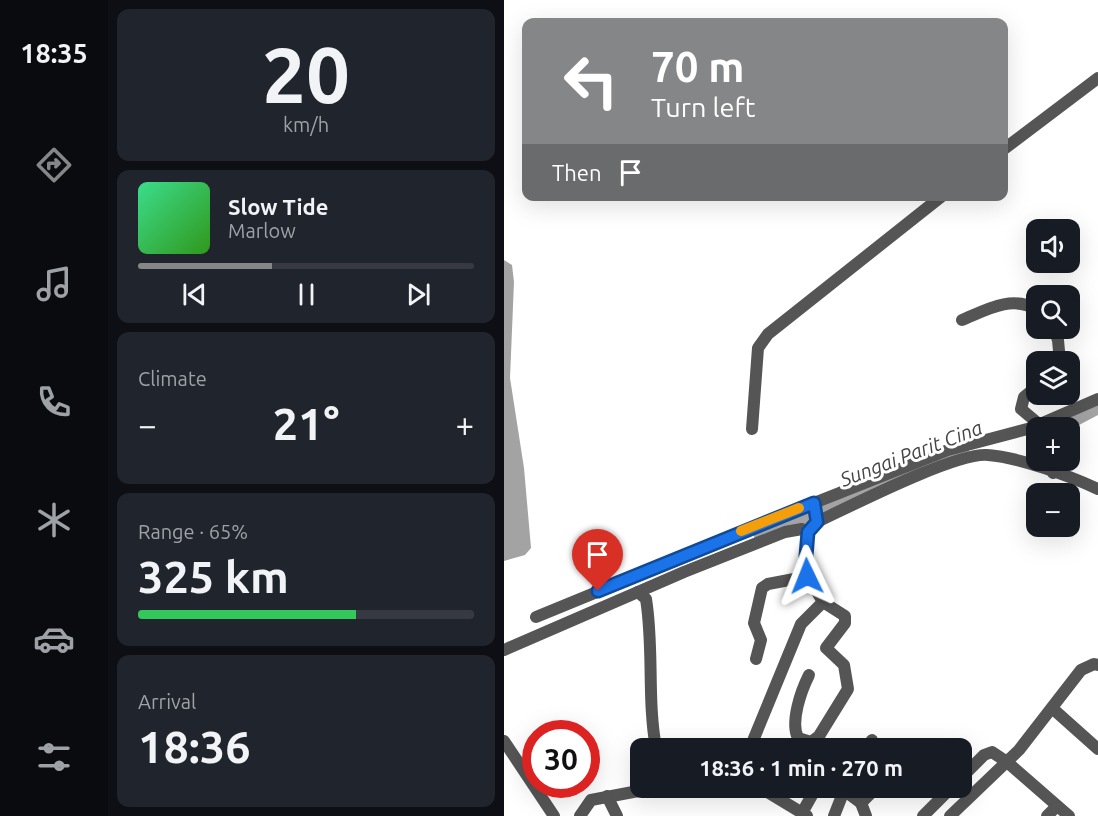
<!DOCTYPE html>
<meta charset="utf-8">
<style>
:root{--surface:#171b24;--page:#20242c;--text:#f1f3f6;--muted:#9ea1a6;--line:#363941;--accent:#858687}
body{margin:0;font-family:Ubuntu,sans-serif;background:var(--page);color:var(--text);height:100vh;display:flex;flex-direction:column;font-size:22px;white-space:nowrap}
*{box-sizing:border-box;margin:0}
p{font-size:20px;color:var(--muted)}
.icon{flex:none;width:33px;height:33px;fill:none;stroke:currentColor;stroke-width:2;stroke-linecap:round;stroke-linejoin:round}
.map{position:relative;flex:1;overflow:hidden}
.sheet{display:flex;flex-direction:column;gap:9px;padding:9px;background:#0d0f14;width:396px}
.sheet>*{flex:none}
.banner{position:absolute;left:18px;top:18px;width:486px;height:183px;border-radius:12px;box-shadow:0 6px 24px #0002;background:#858687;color:#fff;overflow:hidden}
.controls{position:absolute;left:522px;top:219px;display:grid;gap:12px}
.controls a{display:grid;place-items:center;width:54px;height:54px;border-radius:12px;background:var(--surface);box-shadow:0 6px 24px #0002;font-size:30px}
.speed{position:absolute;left:18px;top:720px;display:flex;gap:12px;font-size:30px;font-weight:700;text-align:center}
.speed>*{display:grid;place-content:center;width:78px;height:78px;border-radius:50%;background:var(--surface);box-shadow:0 6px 24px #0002;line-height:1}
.speed .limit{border:9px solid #d22;background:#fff;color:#111}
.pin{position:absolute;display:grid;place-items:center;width:51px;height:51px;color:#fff;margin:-62px -26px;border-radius:50% 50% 50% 0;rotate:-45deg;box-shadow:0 0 6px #0007}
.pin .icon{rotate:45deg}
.me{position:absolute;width:66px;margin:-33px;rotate:358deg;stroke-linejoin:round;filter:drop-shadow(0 0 4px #0008)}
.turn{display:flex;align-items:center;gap:21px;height:126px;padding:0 30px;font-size:27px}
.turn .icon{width:78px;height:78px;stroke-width:2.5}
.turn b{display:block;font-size:42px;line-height:51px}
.then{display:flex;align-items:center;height:57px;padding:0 30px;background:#0003;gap:12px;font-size:22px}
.big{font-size:45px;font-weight:700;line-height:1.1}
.sheet .card{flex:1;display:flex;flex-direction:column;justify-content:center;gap:9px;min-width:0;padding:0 21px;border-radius:12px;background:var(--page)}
.sheet .dial{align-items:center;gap:0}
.dial b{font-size:78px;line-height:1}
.song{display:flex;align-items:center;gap:18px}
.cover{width:72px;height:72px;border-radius:9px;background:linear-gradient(135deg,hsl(150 70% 55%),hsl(110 70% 35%))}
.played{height:6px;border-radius:3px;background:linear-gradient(90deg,var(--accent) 40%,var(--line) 40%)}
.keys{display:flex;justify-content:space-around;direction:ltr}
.heat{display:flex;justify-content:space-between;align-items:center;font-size:33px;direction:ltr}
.charge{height:9px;border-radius:4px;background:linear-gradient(90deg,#34c759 65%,var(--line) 0)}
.trip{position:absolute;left:126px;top:738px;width:342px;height:60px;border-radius:12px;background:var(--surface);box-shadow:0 6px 24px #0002;font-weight:700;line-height:60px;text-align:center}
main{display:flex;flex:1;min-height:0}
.menu{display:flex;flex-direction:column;width:108px;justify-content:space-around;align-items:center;background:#090b0e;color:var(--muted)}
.menu .icon{width:42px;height:42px}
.menu .current{color:var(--accent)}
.menu b{font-size:27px;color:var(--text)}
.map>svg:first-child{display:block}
</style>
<main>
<nav class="menu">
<b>18:35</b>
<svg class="icon current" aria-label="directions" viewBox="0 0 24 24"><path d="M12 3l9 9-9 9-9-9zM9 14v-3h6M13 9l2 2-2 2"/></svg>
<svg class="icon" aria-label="music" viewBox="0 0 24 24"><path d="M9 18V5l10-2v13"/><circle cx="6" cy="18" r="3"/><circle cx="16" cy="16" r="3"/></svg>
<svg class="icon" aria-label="phone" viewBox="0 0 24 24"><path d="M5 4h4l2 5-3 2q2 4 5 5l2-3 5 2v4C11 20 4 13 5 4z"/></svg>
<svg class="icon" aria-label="climate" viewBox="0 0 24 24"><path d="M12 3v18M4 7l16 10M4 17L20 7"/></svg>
<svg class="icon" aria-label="car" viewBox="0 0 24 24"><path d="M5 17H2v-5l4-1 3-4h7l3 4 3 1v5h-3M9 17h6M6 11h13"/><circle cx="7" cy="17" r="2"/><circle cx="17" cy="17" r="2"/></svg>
<svg class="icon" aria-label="filters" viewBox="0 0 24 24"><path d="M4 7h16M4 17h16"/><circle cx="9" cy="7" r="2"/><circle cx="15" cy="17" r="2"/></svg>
</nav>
<section class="sheet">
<div class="card dial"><b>20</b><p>km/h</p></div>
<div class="card">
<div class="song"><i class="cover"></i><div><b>Slow Tide</b><p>Marlow</p></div></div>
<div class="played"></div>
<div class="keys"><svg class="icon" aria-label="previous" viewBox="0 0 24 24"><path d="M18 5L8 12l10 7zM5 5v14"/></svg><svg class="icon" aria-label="pause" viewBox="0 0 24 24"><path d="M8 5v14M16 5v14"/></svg><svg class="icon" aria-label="next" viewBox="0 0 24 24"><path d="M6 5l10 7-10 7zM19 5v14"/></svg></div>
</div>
<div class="card"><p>Climate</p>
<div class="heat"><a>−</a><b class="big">21°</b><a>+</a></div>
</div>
<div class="card"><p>Range · 65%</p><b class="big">325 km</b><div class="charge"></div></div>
<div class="card"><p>Arrival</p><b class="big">18:36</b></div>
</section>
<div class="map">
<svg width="594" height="816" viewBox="0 0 594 816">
<rect width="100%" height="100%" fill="#fff"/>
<path fill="#a3a3a3" d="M0,260L8,265L10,282L6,378L20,468L27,548L21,555L0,561Z"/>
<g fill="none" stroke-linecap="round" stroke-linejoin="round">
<g stroke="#a3a3a3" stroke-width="14">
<path d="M548,428L560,425L594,407"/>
<path d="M257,535L458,451"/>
</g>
<g stroke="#555" stroke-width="12">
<path d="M500,149L594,78"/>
<path d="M458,320C482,310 507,295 532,309"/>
<path d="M549,328L554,340L556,362"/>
<path d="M532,387L520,397L517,409L536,425"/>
<path d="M248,429L254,348L264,334L438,196"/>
<path d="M549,473L551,460"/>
<path d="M313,522C347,506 452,452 484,455C514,457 566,476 594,489"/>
<path d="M134,592L142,599C150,648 143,699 152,748"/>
<path d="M32,617L310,503"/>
<path d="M0,650L180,572L281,532L298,529L304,532"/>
<path d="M252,659L257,640L250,623L258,588L264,584L306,576"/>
<path d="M305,675C297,691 286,722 294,738L307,742L315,736L344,689L340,665L322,648L341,623V616L319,602"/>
<path d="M548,708L594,749"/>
<path d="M0,741L50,816"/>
<path d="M246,748L297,624L319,602L308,583L301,556L304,532L313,522L310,503L444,450L527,428L594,399"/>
<path d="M363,748L368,740"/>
<path d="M458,777L480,755L488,752L503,762L565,816"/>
<path d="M257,788L303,816"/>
<path d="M341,791L357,803L372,788"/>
<path d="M103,796L113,816"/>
<path d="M357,803L362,816"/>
<path d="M298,813L312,788"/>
<path d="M76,816L87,800L150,788"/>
<path d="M330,816L341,788"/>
<path d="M419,816L447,788"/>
<path d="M446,816L515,750L577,670L590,664L594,665"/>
<path d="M543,816L553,806"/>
</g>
</g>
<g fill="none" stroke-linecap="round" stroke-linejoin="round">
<g stroke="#114b97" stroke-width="15">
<path id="route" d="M94,591L310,503L313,522L304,532L302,556L306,576H303"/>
</g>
<use href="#route" stroke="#1a73e8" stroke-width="10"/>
<path stroke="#f59e0b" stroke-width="10" d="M237,531L295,508"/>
</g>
<g text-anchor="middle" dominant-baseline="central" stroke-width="6" stroke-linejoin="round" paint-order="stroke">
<g font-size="20" font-style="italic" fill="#444" stroke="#fff">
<text transform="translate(407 453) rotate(-21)">Sungai Parit Cina</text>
</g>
</g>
</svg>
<div class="controls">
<a><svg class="icon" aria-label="sound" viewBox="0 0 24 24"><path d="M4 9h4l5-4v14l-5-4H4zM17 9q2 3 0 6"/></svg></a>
<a><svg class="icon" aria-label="search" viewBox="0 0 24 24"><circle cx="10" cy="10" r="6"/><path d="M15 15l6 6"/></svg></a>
<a><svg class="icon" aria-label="layers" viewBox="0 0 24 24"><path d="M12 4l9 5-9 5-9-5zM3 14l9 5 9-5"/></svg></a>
<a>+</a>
<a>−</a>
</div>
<div class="speed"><div class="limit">30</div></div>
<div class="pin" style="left:94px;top:591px;background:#d93025"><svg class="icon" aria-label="arrive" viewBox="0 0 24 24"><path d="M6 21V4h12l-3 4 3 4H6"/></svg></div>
<svg class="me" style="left:303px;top:576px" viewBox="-20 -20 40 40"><path d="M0-17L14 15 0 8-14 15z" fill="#1a73e8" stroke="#fff" stroke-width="4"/></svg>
<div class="trip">18:36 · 1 min · 270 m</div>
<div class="banner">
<div class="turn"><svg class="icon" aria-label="left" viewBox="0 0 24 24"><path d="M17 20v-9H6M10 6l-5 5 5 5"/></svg><div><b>70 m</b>Turn left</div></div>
<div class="then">Then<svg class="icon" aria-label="arrive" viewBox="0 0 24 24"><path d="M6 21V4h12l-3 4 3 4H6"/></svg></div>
</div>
</div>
</main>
